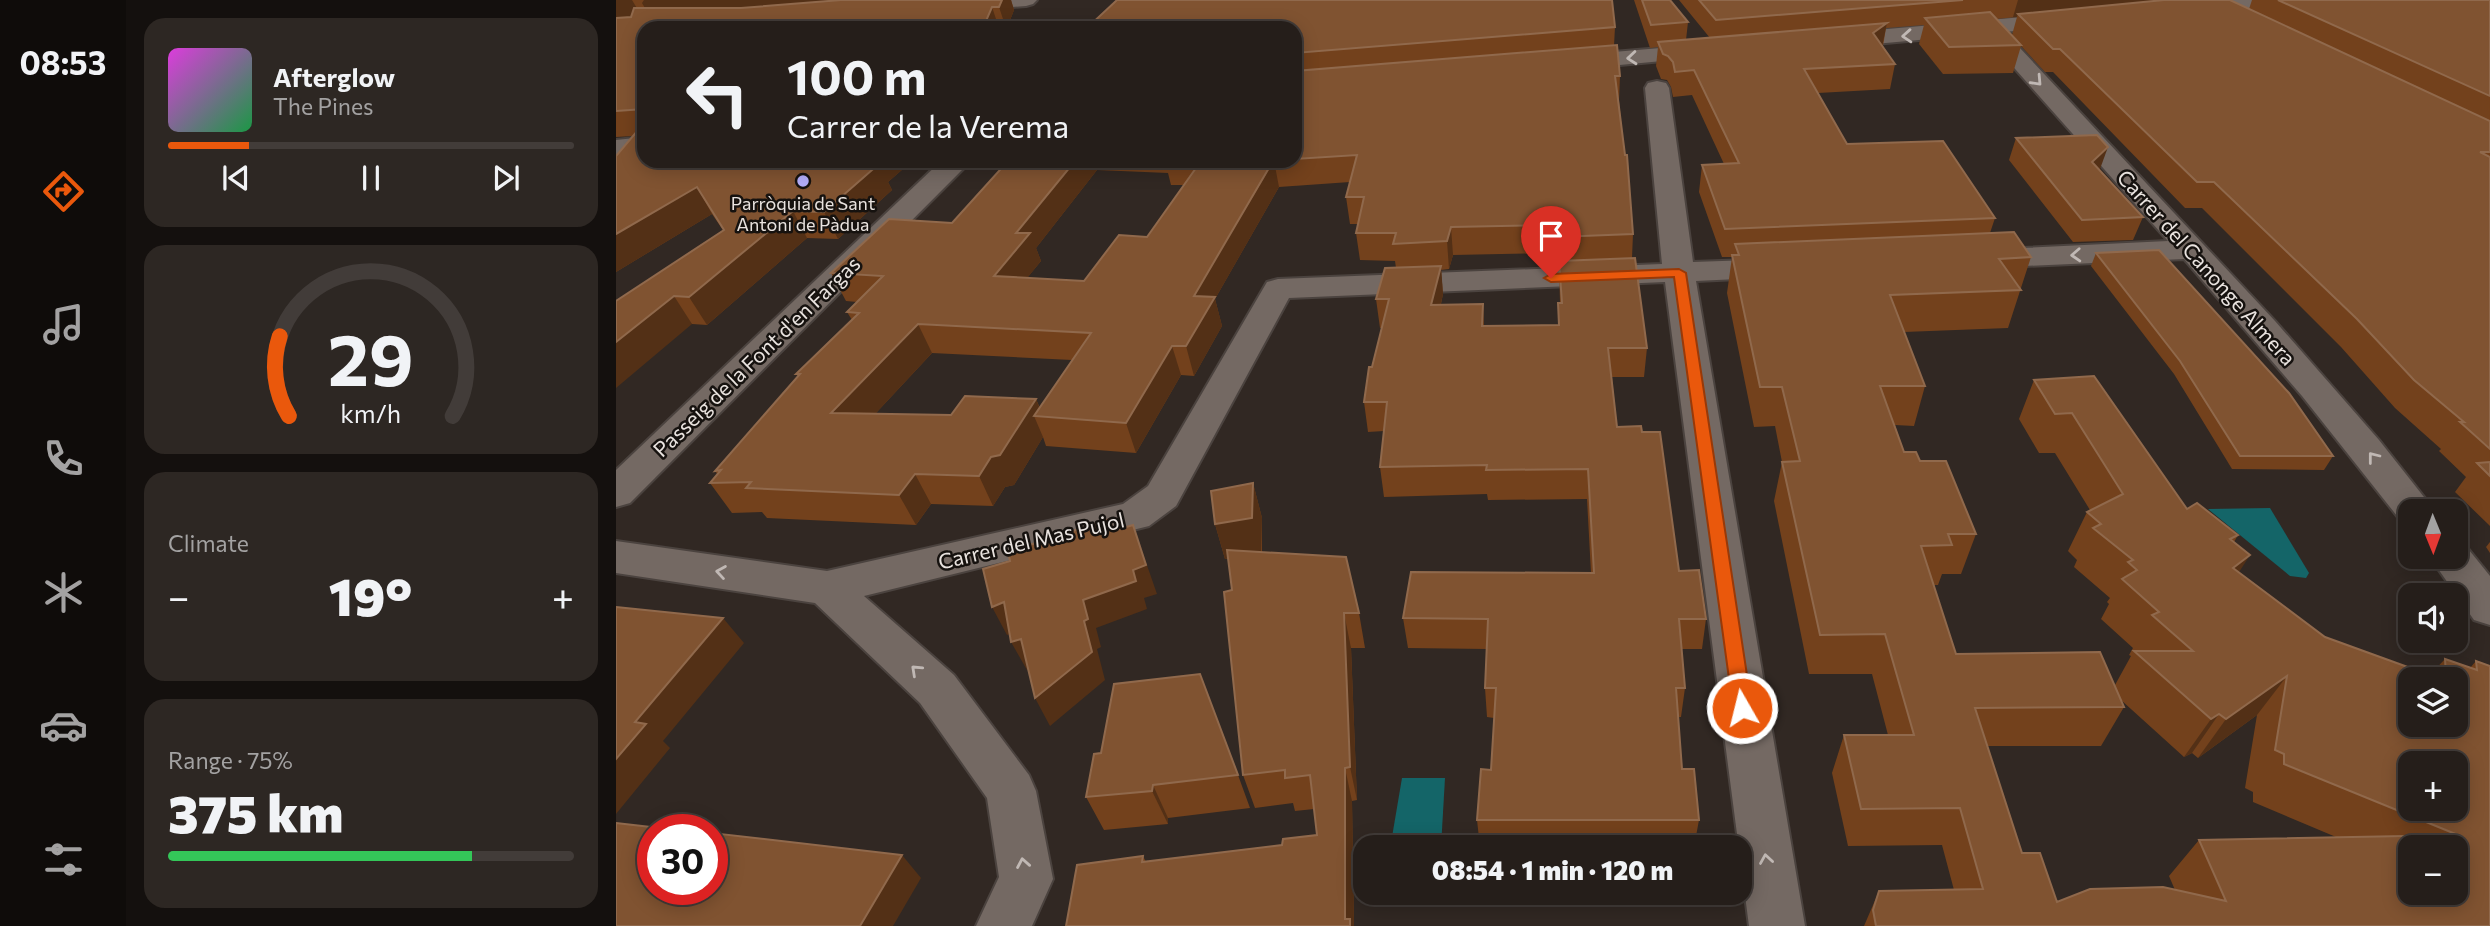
<!DOCTYPE html>
<meta charset="utf-8">
<style>
:root{--surface:#251e1a;--page:#2d2723;--text:#f1f3f6;--muted:#a3a2a2;--line:#423c39;--accent:#ea580c}
body{margin:0;font-family:Commissioner,sans-serif;background:var(--page);color:var(--text);height:100vh;display:flex;flex-direction:column;font-size:26px;white-space:nowrap}
*{box-sizing:border-box;margin:0}
p{font-size:23px;color:var(--muted)}
.icon{flex:none;width:38px;height:38px;fill:none;stroke:currentColor;stroke-width:2;stroke-linecap:round;stroke-linejoin:round}
.map{position:relative;flex:1;overflow:hidden}
.details{display:flex;flex-direction:column;gap:18px;padding:18px;background:#14100e;width:490px}
.details>*{flex:none}
.top-card{position:absolute;left:21px;top:21px;width:665px;height:147px;border-radius:21px;box-shadow:0 4px 18px #0003,0 0 0 2px var(--line);background:#251e1a;color:var(--text);overflow:hidden}
.needle{width:46px;rotate:179deg}
.fabs{position:absolute;left:1782px;top:499px;display:grid;gap:14px}
.fabs a{display:grid;place-items:center;width:70px;height:70px;border-radius:14px;background:var(--surface);box-shadow:0 4px 18px #0003,0 0 0 2px var(--line);font-size:35px}
.speed{position:absolute;left:21px;top:814px;display:flex;gap:14px;font-size:35px;font-weight:700;text-align:center}
.speed>*{display:grid;place-content:center;width:91px;height:91px;border-radius:50%;background:var(--surface);box-shadow:0 4px 18px #0003,0 0 0 2px var(--line);line-height:1}
.speed .limit{border:10px solid #d22;background:#fff;color:#111}
.pin{position:absolute;display:grid;place-items:center;width:60px;height:60px;color:#fff;margin:-72px -30px;border-radius:50% 50% 50% 0;rotate:-45deg;box-shadow:0 0 7px #0007}
.pin .icon{rotate:45deg}
.me{position:absolute;width:77px;margin:-38px;rotate:352deg;stroke-linejoin:round;filter:drop-shadow(0 0 5px #0008)}
.turn{display:flex;align-items:center;gap:24px;height:147px;padding:0 35px;font-size:32px}
.turn .icon{width:91px;height:91px;stroke-width:2.5}
.turn b{display:block;font-size:49px;line-height:60px}
.big{font-size:52px;font-weight:800;line-height:1.1}
.details .tile{flex:1;display:flex;flex-direction:column;justify-content:center;gap:10px;min-width:0;padding:0 24px;border-radius:21px;background:var(--page)}
.details .dial{align-items:center;gap:0}
.dial svg{height:182px;overflow:visible;fill:none;stroke:var(--line);stroke-width:7;stroke-linecap:round;text-anchor:middle}
.dial text{fill:var(--text);stroke:none}
.song{display:flex;align-items:center;gap:21px}
.cover{width:84px;height:84px;border-radius:10px;background:linear-gradient(135deg,hsl(300 70% 55%),hsl(140 70% 35%))}
.played{height:7px;border-radius:4px;background:linear-gradient(90deg,var(--accent) 20%,var(--line) 20%)}
.keys{display:flex;justify-content:space-around;direction:ltr}
.heat{display:flex;justify-content:space-between;align-items:center;font-size:38px;direction:ltr}
.charge{height:10px;border-radius:5px;background:linear-gradient(90deg,#34c759 75%,var(--line) 0)}
.trip{position:absolute;left:737px;top:835px;width:399px;height:70px;border-radius:21px;background:var(--surface);box-shadow:0 4px 18px #0003,0 0 0 2px var(--line);font-weight:800;line-height:70px;text-align:center}
main{display:flex;flex:1;min-height:0}
.tabs{display:flex;flex-direction:column;width:126px;justify-content:space-around;align-items:center;background:#0f0c0a;color:var(--muted)}
.tabs .icon{width:49px;height:49px}
.tabs .active{color:var(--accent)}
.tabs b{font-size:32px;color:var(--text)}
.map>svg:first-child{display:block}
</style>
<main>
<nav class="tabs">
<b>08:53</b>
<svg class="icon active" aria-label="directions" viewBox="0 0 24 24"><path d="M12 3l9 9-9 9-9-9zM9 14v-3h6M13 9l2 2-2 2"/></svg>
<svg class="icon" aria-label="music" viewBox="0 0 24 24"><path d="M9 18V5l10-2v13"/><circle cx="6" cy="18" r="3"/><circle cx="16" cy="16" r="3"/></svg>
<svg class="icon" aria-label="phone" viewBox="0 0 24 24"><path d="M5 4h4l2 5-3 2q2 4 5 5l2-3 5 2v4C11 20 4 13 5 4z"/></svg>
<svg class="icon" aria-label="climate" viewBox="0 0 24 24"><path d="M12 3v18M4 7l16 10M4 17L20 7"/></svg>
<svg class="icon" aria-label="car" viewBox="0 0 24 24"><path d="M5 17H2v-5l4-1 3-4h7l3 4 3 1v5h-3M9 17h6M6 11h13"/><circle cx="7" cy="17" r="2"/><circle cx="17" cy="17" r="2"/></svg>
<svg class="icon" aria-label="filters" viewBox="0 0 24 24"><path d="M4 7h16M4 17h16"/><circle cx="9" cy="7" r="2"/><circle cx="15" cy="17" r="2"/></svg>
</nav>
<section class="details">
<div class="tile">
<div class="song"><i class="cover"></i><div><b>Afterglow</b><p>The Pines</p></div></div>
<div class="played"></div>
<div class="keys"><svg class="icon" aria-label="previous" viewBox="0 0 24 24"><path d="M18 5L8 12l10 7zM5 5v14"/></svg><svg class="icon" aria-label="pause" viewBox="0 0 24 24"><path d="M8 5v14M16 5v14"/></svg><svg class="icon" aria-label="next" viewBox="0 0 24 24"><path d="M6 5l10 7-10 7zM19 5v14"/></svg></div>
</div>
<div class="tile dial"><svg viewBox="0 0 100 80">
<path d="M14 69A42 42 0 1 1 86 69"/>
<path d="M14 69A42 42 0 0 1 10 34" stroke="#ea580c"/>
<text x="50" y="56" font-size="32" font-weight="700">29</text>
<text x="50" y="72" font-size="11">km/h</text>
</svg></div>
<div class="tile"><p>Climate</p>
<div class="heat"><a>−</a><b class="big">19°</b><a>+</a></div>
</div>
<div class="tile"><p>Range · 75%</p><b class="big">375 km</b><div class="charge"></div></div>
</section>
<div class="map">
<svg width="1874" height="926" viewBox="0 0 1874 926">
<rect width="100%" height="100%" fill="#312823"/>
<g fill="#146568">
<path d="M1654,508L1693,573L1690,578L1674,576L1592,509Z"/>
<path d="M786,778H829L825,847H778L776,837Z"/>
</g>
<g fill="none" stroke-linecap="round" stroke-linejoin="round">
<g stroke="#4b433f" stroke-width="4">
<g id="minor">
<path d="M337,0H421L417,4L410,6L343,11L335,10L332,5Z"/>
<path d="M1600,0H1663L1659,4L1652,6L1571,16L1563,15L1560,10L1563,5Z"/>
<path d="M1451,13L1459,15L1462,20L1459,25L1389,32L1659,321L1763,440L1819,511H1794V524L1785,521L1686,396L1568,259L1363,268L1352,266L1348,259L1352,252L1363,250L1552,241L1368,34L1215,48L1207,46L1204,41L1207,36L1215,34Z"/>
<path d="M1092,44L1100,46L1104,51L1100,56L950,70L942,68L938,63L942,58L950,56Z"/>
<path d="M1041,81L1050,83L1053,88L1077,262L1166,259L1177,261L1182,268L1177,275L1166,277L1080,281L1189,926H1133L1049,282L673,298L560,506L533,526L248,596L338,675L413,775L420,791L437,879L416,926H360L383,877L371,798L304,703L199,603L0,573V541L211,571L507,504L532,486L651,282L662,279L1046,264L1029,88L1032,83Z"/>
<path d="M28,137V153L0,156V140Z"/>
<path d="M325,161H355L14,503L0,507V470Z"/>
<path d="M1839,542L1849,545L1874,576V625L1858,620L1813,556H1839Z"/>
</g>
</g>
<use href="#minor" fill="#746963" fill-rule="evenodd"/>
</g>
<g fill="#73411c" fill-rule="evenodd">
<path d="M0,0H395L398,10L391,28H28V161L295,162L272,182L276,190L222,239L191,238L91,325L76,324L0,301L107,230L96,214L0,272V156L17,136L0,137Z"/>
<path d="M1018,0H1054L1072,22L1070,40L1094,38L1063,0H1614L1633,9L1636,0H1874V526L1839,492L1850,477L1823,451L1825,449L1779,408L1725,347L1586,208H1569L1437,72H1429L1405,46L1397,73L1327,74L1303,44L1308,25L1270,28L1267,46L1279,64L1274,89L1202,93L1231,144L1379,218L1374,233L1415,257L1392,328L1288,332L1309,386L1298,426L1279,425L1288,452L1304,461L1360,534L1345,574H1326L1322,585H1318L1340,654L1499,685L1515,656L1513,655L1517,648L1485,619L1493,604L1491,602L1494,598L1458,567L1461,560L1452,551L1471,512L1474,510L1439,453H1423L1403,419L1418,380L1571,509L1622,535L1618,542L1623,572L1709,637L1814,675L1829,659L1854,668L1860,661L1874,926H1248L1263,891L1338,890L1326,845L1232,846L1216,773L1228,735H1272L1256,674H1193L1158,501L1166,462L1159,426L1138,427L1111,293L1116,257H1106L1083,192L1086,165L1108,164L1076,95L1057,97L1055,87L1051,80L1045,79L1040,66L1042,47L1034,48ZM1401,17L1396,35L1380,19ZM1505,700L1568,757L1576,753L1582,758L1641,715L1629,788L1637,792V802L1720,837L1583,840L1553,876L1559,890L1441,902L1406,853L1371,746H1485L1508,707Z"/>
<path d="M999,27L998,46L1004,76L1003,101L1017,234L1016,258L1031,348L1028,377H996L1001,427L1026,432L1063,571L1090,619L1086,649H1065L1069,688L1065,717H1062L1066,769L1083,820L1078,847H864L861,820L875,770L878,718L871,717L869,688L871,649L792,648L787,618L975,573L971,499L872,500L871,494L768,497L764,467L768,431L752,432L748,402L766,328H764L760,299L780,268L779,261L744,260L740,233L742,224H734L730,197L734,182L663,187L599,299L606,326L578,376L565,375L520,453L430,446L427,437L398,485L389,487L377,506L315,504L300,525L151,518L146,512L116,513L94,483L102,475L99,471L182,377L180,374L236,320L231,312L241,302L230,301L215,273L336,223L392,161H679V28ZM481,170L552,173L555,185H568L531,237L468,281L411,278L425,261L420,248ZM941,253V265H943L944,303H942V325L868,326L867,304H825L827,294L825,270L833,269L837,255ZM316,353L456,360L424,408L420,399L335,415L259,414Z"/>
<path d="M1400,138L1484,169L1483,170L1527,217L1517,240L1457,242L1393,160Z"/>
<path d="M1480,253L1717,456L1708,470L1616,469L1558,374L1475,266Z"/>
<path d="M637,483L646,518V552L743,613L749,648H735L741,800L736,801L738,926H450L527,856L530,862L666,845L701,835L698,809L679,811L677,803L639,808L627,775L616,590L612,559H609L599,524Z"/>
<path d="M1874,542V553L1870,547Z"/>
<path d="M478,754L622,775L634,808L552,818V824L488,830L470,797Z"/>
</g>
<g fill="#533016">
<path d="M0,0H16L28,20L0,23Z"/>
<path d="M28,0H293L39,25L26,3Z"/>
<path d="M386,0H395L398,10L391,28H390L383,7Z"/>
<path d="M1402,0H1568L1402,14L1401,17H1397Z"/>
<path d="M376,7L383,28H367Z"/>
<path d="M1271,23L1266,47L1257,33Z"/>
<path d="M1492,147L1484,169L1468,184L1476,162Z"/>
<path d="M255,161L295,162L272,182L276,190L222,239L208,212Z"/>
<path d="M459,161H478L481,170L420,248L425,261L390,304L378,276L400,233Z"/>
<path d="M658,161L663,187L599,299L606,326L578,376L570,346L578,296Z"/>
<path d="M81,187L96,214L0,272V234Z"/>
<path d="M177,211L191,238L91,325L73,297Z"/>
<path d="M835,227L837,255L833,269L831,241Z"/>
<path d="M825,266L827,294L818,333L815,305Z"/>
<path d="M58,296L76,324L0,388V342Z"/>
<path d="M302,324L316,353L233,442L215,413Z"/>
<path d="M556,346L565,375L520,453L510,423Z"/>
<path d="M420,399L427,417L418,416L427,437L398,485L389,487L377,506L363,476L375,457Z"/>
<path d="M299,474L315,504L300,525L283,495Z"/>
<path d="M637,483L646,518L645,553L609,559L599,524Z"/>
<path d="M517,525L541,594L528,598L531,609L480,628L485,647L481,649L489,680L434,726L419,698L468,621L467,600L517,570Z"/>
<path d="M1634,555L1609,594L1617,568Z"/>
<path d="M388,602L403,631L391,635L376,607Z"/>
<path d="M728,613L735,648L741,800L734,767Z"/>
<path d="M107,618L128,643L47,741L54,748L0,814V759L19,722Z"/>
<path d="M405,639L420,667L411,670L395,642Z"/>
<path d="M1671,676L1641,715L1582,758L1610,719Z"/>
<path d="M1603,714L1576,753L1568,757L1595,719Z"/>
<path d="M729,768L736,801L738,926H731L729,919Z"/>
<path d="M537,785L552,818V824L536,791Z"/>
<path d="M286,855L305,878L277,926H244Z"/>
</g>
<g fill="#805331" stroke="#90694c" stroke-width="2" fill-rule="evenodd">
<path d="M225,0H386L383,7H376L367,28H28V109L0,111V18L15,17L18,8H125Z"/>
<path d="M501,0H996L999,27L679,53V28H471Z"/>
<path d="M1026,0H1054L1072,22L1035,25Z"/>
<path d="M1083,0H1347L1100,20Z"/>
<path d="M1548,0H1614L1874,121V152H1864L1874,157V449L1844,422H1848L1798,380L1741,319L1598,182H1581L1444,49H1437L1402,14Z"/>
<path d="M1662,0H1874V96Z"/>
<path d="M1374,12L1405,45L1333,47L1309,18Z"/>
<path d="M1271,23L1257,33L1279,64L1188,69L1231,144L1327,141L1379,218L1109,229L1086,165L1123,163L1078,70L1059,72L1057,62L1052,56L1047,54L1042,42Z"/>
<path d="M1001,45L1004,76H999L1009,155H1011L1017,234L941,237V225L835,227L831,241L777,244L780,233H740L748,197H730L741,155L679,159V71Z"/>
<path d="M28,123V161H255L253,163H264L208,212L177,211L73,297L58,296L0,342V301L108,230L81,187L0,234V156Z"/>
<path d="M1481,135L1492,147L1476,162L1527,217L1466,220L1400,138Z"/>
<path d="M392,161H459L400,233H414L378,276L468,281L503,235L531,237L585,161H657L578,296L599,297L570,346H556L510,423L418,416L475,333L302,324L215,413L335,415L349,396L420,399L384,455L375,457L363,476L299,474L283,495L130,488L135,482L94,483L105,470L99,471L184,374H180L243,313L231,312L267,276L215,273L273,219L336,223Z"/>
<path d="M1398,232L1415,257L1383,259L1405,290L1274,295L1309,386H1264L1288,452H1300L1304,461H1330L1360,534H1332L1336,545L1305,546L1340,654L1484,652L1508,707L1359,708L1406,853H1424L1441,902L1474,889L1547,887L1610,901L1583,840L1842,835L1668,764V754L1659,750L1671,676L1610,719L1603,714L1595,719L1518,651H1577L1536,615L1543,612L1506,579L1521,570L1512,562L1517,560L1477,528L1485,524L1471,512L1507,494L1456,413L1439,414L1418,380L1478,376L1571,509L1581,503L1622,535L1614,539L1634,555L1617,568L1709,637L1822,678V674L1830,676L1829,659L1861,670L1860,661L1874,666V926H1260L1257,910L1263,891L1367,889L1344,808L1245,809L1228,735H1298L1269,634L1204,635L1166,462L1184,461L1166,387H1144L1116,255H1123L1119,244ZM1794,679H1839V724H1794ZM1794,763H1839V808H1794ZM1794,847H1839V892H1794Z"/>
<path d="M1543,250L1673,393L1717,456H1624L1564,361L1480,253Z"/>
<path d="M1019,258L1031,348H992L1001,427L1025,426L1026,432H1044L1063,571L1083,570L1090,619H1063L1069,688H1060L1066,769H1078L1083,820H861L865,769L875,770L880,688H869L872,619L787,618L795,572L978,573L972,469L870,470L871,465L764,467L771,402H748L753,367H756L773,299H760L769,268L825,266L815,305L867,304L866,326L943,325L942,303H946L943,261Z"/>
<path d="M1874,462V476L1861,463Z"/>
<path d="M637,483L636,518L599,524L595,491Z"/>
<path d="M494,519L497,531L517,525L530,565L517,570L520,581L467,600L472,619L468,621L476,652L419,698L405,639L395,642L388,602L376,607L367,569L394,561L392,552Z"/>
<path d="M611,550L730,557L743,613H728L734,767L729,768V919H734V926H450L461,865L527,856L526,862L666,845L667,839L701,835L694,775L669,778V770L627,775L608,592L616,590Z"/>
<path d="M0,607L107,618L19,722L30,724L0,759Z"/>
<path d="M584,674L622,775L537,785L536,791L470,797L478,754L485,753L498,684Z"/>
<path d="M0,823L61,830H37V889H96V833L286,855L244,926H0Z"/>
</g>
<defs><path id="oneway-chevron" d="M-2-3.5L2.5 0L-2 3.5" fill="none" stroke-width="1.6" stroke-linecap="round" stroke-linejoin="round" transform="scale(1.75)"/></defs>
<g stroke="#c0b8b4">
<use href="#oneway-chevron" transform="translate(1291 36) rotate(176)"/>
<use href="#oneway-chevron" transform="translate(1016 58) rotate(175)"/>
<use href="#oneway-chevron" transform="translate(1421 81) rotate(47)"/>
<use href="#oneway-chevron" transform="translate(1460 255) rotate(177)"/>
<use href="#oneway-chevron" transform="translate(1757 457) rotate(-128)"/>
<use href="#oneway-chevron" transform="translate(105 572) rotate(-171)"/>
<use href="#oneway-chevron" transform="translate(300 670) rotate(-137)"/>
<use href="#oneway-chevron" transform="translate(1150 859) rotate(-99)"/>
<use href="#oneway-chevron" transform="translate(407 863) rotate(-100)"/>
</g>
<path fill="#ea580c" stroke="#983908" stroke-width="2" d="M1063,269L1070,273L1136,708L1133,714L1126,716L1120,714L1117,708L1058,277L935,282L928,278L935,274Z"/>
<circle fill="#b3adf9" stroke="#16120f" stroke-width="2.5" cx="187" cy="181" r="7"/>
<g text-anchor="middle" dominant-baseline="central" stroke-width="5" stroke-linejoin="round" paint-order="stroke">
<g font-size="18" fill="#e9e3df" stroke="#16120f">
<text x="187" y="203">Parròquia de Sant<tspan x="187" dy="21">Antoni de Pàdua</tspan></text>
</g>
<g font-size="21" fill="#e9e3df" stroke="#16120f">
<text transform="translate(1591 267) rotate(48)">Carrer del Canonge Almera</text>
<text transform="translate(140 356) rotate(-44)">Passeig de la Font d'en Fargas</text>
<text transform="translate(415 540) rotate(-13)">Carrer del Mas Pujol</text>
</g>
</g>
</svg>
<div class="fabs">
<a><svg class="needle" viewBox="-14 -14 28 28"><path d="M0-13l5 13h-10z" fill="#e53935"/><path d="M0 13l5-13h-10z" fill="#a3a2a2"/></svg></a>
<a><svg class="icon" aria-label="sound" viewBox="0 0 24 24"><path d="M4 9h4l5-4v14l-5-4H4zM17 9q2 3 0 6"/></svg></a>
<a><svg class="icon" aria-label="layers" viewBox="0 0 24 24"><path d="M12 4l9 5-9 5-9-5zM3 14l9 5 9-5"/></svg></a>
<a>+</a>
<a>−</a>
</div>
<div class="speed"><div class="limit">30</div></div>
<div class="pin" style="left:935px;top:278px;background:#d93025"><svg class="icon" aria-label="arrive" viewBox="0 0 24 24"><path d="M6 21V4h12l-3 4 3 4H6"/></svg></div>
<svg class="me" style="left:1126px;top:708px" viewBox="-20 -20 40 40"><circle r="17" fill="#ea580c" stroke="#fff" stroke-width="3"/><path d="M0-11L8 9 0 5-8 9z" fill="#fff"/></svg>
<div class="trip">08:54 · 1 min · 120 m</div>
<div class="top-card">
<div class="turn"><svg class="icon" aria-label="left" viewBox="0 0 24 24"><path d="M17 20v-9H6M10 6l-5 5 5 5"/></svg><div><b>100 m</b>Carrer de la Verema</div></div>
</div>
</div>
</main>
